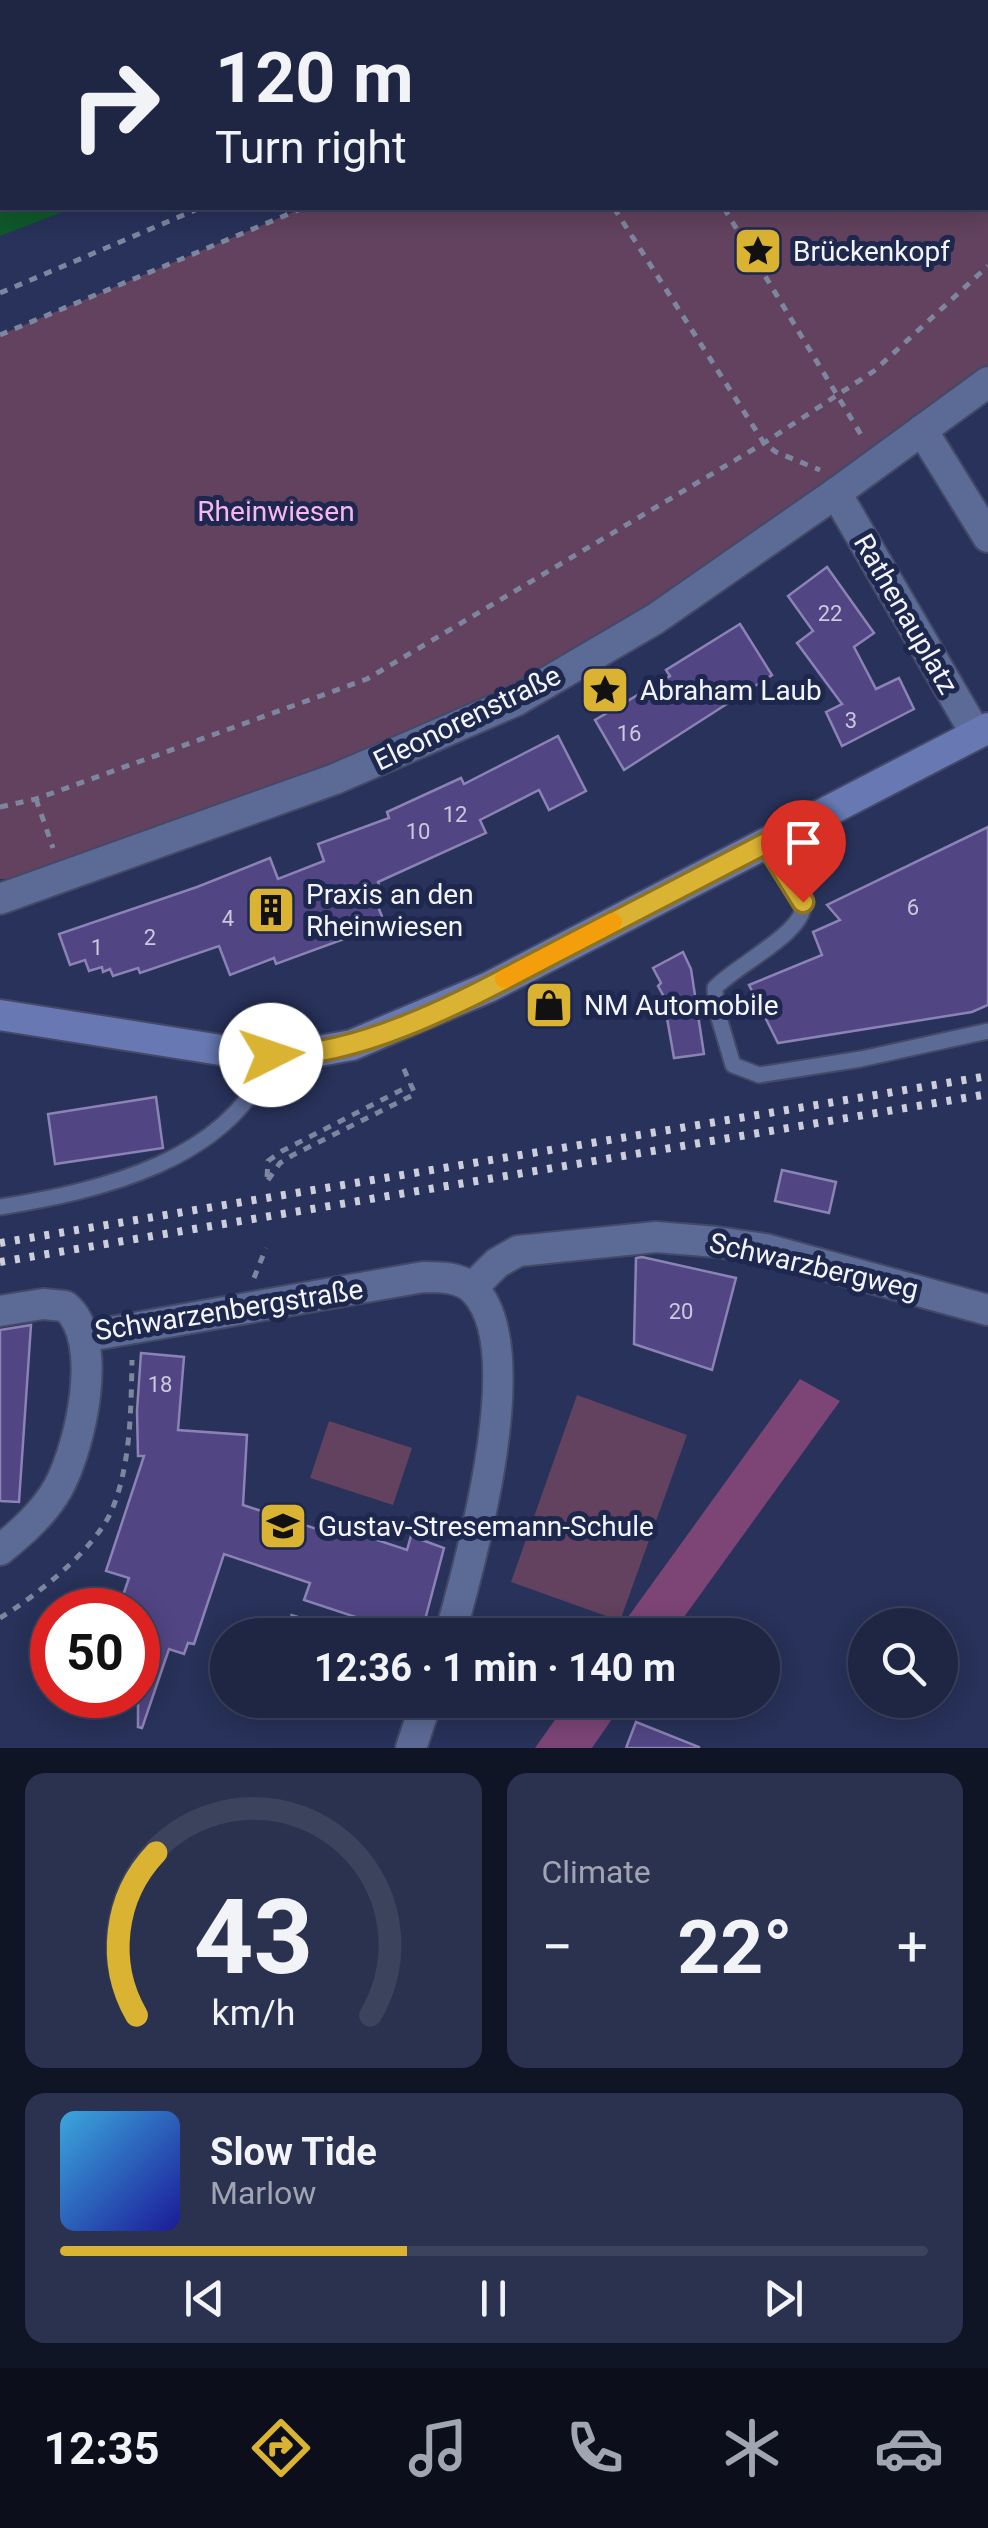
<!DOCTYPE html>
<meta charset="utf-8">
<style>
:root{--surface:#1e2644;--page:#2b324f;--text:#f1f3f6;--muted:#a1a5b2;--line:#3c435d;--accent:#dab333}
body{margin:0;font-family:Roboto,sans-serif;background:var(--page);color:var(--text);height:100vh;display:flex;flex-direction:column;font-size:38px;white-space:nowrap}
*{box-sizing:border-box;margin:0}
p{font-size:32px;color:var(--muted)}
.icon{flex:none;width:55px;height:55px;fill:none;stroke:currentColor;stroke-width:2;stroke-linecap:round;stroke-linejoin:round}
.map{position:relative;height:1748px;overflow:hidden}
.panel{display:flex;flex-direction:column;gap:25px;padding:25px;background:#101525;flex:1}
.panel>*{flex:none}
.banner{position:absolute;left:0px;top:0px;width:990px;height:210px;box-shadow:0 5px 25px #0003,0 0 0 2px var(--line);background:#1e2644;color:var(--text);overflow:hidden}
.controls{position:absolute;left:848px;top:1608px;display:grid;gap:20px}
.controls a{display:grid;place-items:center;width:110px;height:110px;border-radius:50%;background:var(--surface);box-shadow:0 5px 25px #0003,0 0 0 2px var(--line);font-size:50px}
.speed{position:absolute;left:30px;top:1588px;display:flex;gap:20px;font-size:50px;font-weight:700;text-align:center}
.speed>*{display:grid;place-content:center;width:130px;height:130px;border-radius:50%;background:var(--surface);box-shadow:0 5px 25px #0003,0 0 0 2px var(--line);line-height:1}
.speed .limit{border:15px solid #d22;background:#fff;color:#111}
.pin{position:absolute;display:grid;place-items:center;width:85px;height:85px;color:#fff;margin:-102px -42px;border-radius:50% 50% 50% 0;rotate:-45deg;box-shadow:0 0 10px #0007}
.pin .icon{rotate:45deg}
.me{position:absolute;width:110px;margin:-55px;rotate:86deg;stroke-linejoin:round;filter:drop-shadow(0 0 8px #0008)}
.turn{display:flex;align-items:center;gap:35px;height:210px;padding:0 50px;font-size:45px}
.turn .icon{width:130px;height:130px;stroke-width:2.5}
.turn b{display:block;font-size:70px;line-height:85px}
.big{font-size:75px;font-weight:700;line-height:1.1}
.panel .widget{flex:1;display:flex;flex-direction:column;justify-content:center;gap:15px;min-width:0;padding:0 35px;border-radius:20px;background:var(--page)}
.panel .dial{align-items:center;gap:0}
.dial svg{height:260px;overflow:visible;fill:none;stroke:var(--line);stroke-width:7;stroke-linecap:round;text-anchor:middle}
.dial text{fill:var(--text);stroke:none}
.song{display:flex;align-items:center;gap:30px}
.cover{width:120px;height:120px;border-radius:15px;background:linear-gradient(135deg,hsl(200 70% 55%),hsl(240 70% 35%))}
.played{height:10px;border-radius:5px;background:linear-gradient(90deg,var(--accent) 40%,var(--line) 40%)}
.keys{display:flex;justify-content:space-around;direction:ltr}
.heat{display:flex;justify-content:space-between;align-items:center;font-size:55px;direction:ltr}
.panel .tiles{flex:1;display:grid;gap:25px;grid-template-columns:1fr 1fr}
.widget:last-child{grid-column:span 2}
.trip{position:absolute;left:210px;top:1618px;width:570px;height:100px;border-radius:50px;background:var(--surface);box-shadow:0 5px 25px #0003,0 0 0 2px var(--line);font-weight:700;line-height:100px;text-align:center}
.tab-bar{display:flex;height:160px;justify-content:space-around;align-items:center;background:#0c0f1b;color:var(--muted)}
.tab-bar .icon{width:70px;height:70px}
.tab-bar .selected{color:var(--accent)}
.tab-bar b{font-size:45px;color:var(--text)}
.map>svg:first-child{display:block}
</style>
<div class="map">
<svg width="988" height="1748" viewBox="0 0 988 1748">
<rect width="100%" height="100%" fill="#28325a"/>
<g fill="#62425e">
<path d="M799,0H988V382L515,701L64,879H0V335L303,208H988V2H793Z"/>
<path d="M577,1395L687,1435L620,1621L511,1582Z"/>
<path d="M329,1421L412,1448L393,1505L310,1478Z"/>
</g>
<g fill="#7c4576">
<path d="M800,1379L840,1401L671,1635H615Z"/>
<path d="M569,1700H625L592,1748H535Z"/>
</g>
<path fill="#0f592b" d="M0,0H554L2,2V208H73L0,236Z"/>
<g fill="#524584" stroke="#8a83b3" stroke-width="2.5">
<path d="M827,567L874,633L854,647L876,689L899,678L914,709L842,746L826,712L842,704L797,643L813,631L788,596Z"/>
<path d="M740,624L772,675L624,770L595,720L670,676L666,670Z"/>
<path d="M558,736L586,791L549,810L539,790L480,820L486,833L378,882L381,891L373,894L385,924L276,964L274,958L230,975L219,946L140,973L138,968L113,976L110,969L103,972L102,967L89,971L85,960L70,965L59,934L197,887L270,858L278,879L324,861L318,844L389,818L387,812L461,778L464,784Z"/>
<path d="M988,827V1005L972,1012L778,1043L749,985L822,955L813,932L840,920L827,905Z"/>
<path d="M683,952L691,969L704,1054L674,1058L663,995L658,986L661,983L653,968Z"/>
<path d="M156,1097L163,1148L55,1164L48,1114Z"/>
<path d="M782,1170L836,1182L829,1213L775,1201Z"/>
<path d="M642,1257L736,1278L712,1370L634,1344L636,1258Z"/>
<path d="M31,1325L19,1502L0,1501V1330Z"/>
<path d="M141,1353L184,1357L178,1430L247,1435L243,1505L326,1532L329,1524L407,1550L411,1536L444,1548L421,1635H383L386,1627L304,1600L310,1583L224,1554L194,1644L188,1643L184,1654L169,1649L142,1728L138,1727V1610H118L129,1578L106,1571L144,1456H138L137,1411Z"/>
<path d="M636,1722L699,1747V1748H626Z"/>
</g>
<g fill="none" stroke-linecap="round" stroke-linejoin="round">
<g stroke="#434967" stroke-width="19">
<g id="lane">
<path d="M766,843C775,858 799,888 803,903C808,931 733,967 715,988L716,1008L733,1065L759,1075L861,1059L988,1031"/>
<path d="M0,1207C98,1191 234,1161 271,1055"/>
</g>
</g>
<g stroke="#434967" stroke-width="34">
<g id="street">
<path d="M922,430L988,537"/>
<path d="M836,493L976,734"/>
<path d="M0,899L335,779L515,701L655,619L836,493L988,382"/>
<path d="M473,1287L497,1263L518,1251L656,1237L717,1242L765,1249L988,1310"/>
<path d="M0,1311L43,1304L65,1306C106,1339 80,1448 58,1488C44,1513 22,1532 0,1550"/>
<path d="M83,1337L423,1277C440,1277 462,1277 474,1290C531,1348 470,1564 450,1635"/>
<path d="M411,1748L427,1700"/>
</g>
</g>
<g stroke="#434967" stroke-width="34">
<path id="secondary" d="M0,1015L246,1054L292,1056L352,1045L489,987L988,728"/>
</g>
<g stroke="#7e859e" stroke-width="5" stroke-dasharray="8 8" stroke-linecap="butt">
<path d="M665,2L670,0"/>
<path d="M793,2L799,0"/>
<path d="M614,208L764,443L776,452L820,470"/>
<path d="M724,208L863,438"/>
<path d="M0,293L200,208"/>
<path d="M0,335L303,208"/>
<path d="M36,799L53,848"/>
<path d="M0,807L36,799L367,679L764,443L874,371L988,266"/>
<path d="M267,1177L268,1161L282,1151L411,1085"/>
<path d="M268,1180L280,1163L293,1155L415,1094L403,1067"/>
<path d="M254,1278L266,1248"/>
<path d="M290,1616L356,1635"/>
<path d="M0,1618C36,1596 93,1551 111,1512C131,1466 131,1409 132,1360"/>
</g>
<use href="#lane" stroke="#5c6a96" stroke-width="15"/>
<use href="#street" stroke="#5c6a96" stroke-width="30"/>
<use href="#secondary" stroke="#6778b3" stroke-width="30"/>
<g stroke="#cccfdb" stroke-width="8" stroke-dasharray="5 10" stroke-linecap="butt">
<path d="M0,1243L988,1076"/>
<path d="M0,1262L988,1094"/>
</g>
</g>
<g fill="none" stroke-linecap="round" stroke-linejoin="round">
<g stroke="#8e7421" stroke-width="25">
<path id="route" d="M271,1055C366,1058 479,992 562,949C630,913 698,878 766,843L803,902"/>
</g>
<use href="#route" stroke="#dab333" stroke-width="18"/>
<path stroke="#f59e0b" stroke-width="18" d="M504,979L613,922"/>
</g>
<defs>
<g id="sight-square" transform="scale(2.5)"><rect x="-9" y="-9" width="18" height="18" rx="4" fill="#dab333" stroke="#1e284f"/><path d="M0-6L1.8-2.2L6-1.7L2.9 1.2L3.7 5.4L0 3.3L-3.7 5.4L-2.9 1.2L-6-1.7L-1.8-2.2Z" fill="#111"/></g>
<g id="building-square" transform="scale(2.5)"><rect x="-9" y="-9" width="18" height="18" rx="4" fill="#dab333" stroke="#1e284f"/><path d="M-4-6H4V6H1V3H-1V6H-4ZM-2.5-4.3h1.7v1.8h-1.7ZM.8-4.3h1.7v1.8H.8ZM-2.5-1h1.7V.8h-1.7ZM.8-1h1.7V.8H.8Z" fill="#111"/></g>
<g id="shop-square" transform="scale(2.5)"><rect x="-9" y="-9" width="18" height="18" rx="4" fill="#dab333" stroke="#1e284f"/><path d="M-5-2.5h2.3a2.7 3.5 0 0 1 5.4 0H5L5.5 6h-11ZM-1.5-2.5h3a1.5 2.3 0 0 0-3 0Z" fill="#111"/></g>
<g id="school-square" transform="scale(2.5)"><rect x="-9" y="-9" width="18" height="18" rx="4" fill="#dab333" stroke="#1e284f"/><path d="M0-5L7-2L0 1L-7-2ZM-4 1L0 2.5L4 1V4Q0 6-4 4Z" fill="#111"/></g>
</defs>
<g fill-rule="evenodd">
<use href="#sight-square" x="758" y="251"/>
<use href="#sight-square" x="605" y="690"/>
<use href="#building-square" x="271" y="910"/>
<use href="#shop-square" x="549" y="1005"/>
<use href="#school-square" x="283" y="1526"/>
</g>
<g text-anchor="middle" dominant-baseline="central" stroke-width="10" stroke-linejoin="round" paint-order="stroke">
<g font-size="22" fill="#cbc9dc">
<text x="830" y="613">22</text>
<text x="851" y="720">3</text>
<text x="629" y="733">16</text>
<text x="455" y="814">12</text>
<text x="418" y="831">10</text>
<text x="913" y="907">6</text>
<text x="228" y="918">4</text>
<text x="150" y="937">2</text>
<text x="97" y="947">1</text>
<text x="681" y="1311">20</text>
<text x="160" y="1384">18</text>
</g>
<g font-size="28" fill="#f3f5fa" stroke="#1e284f" text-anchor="start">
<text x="793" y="251">Brückenkopf</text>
<text x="640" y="690">Abraham Laub</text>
<text x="306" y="894">Praxis an den<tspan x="306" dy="32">Rheinwiesen</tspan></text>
<text x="584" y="1005">NM Automobile</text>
<text x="318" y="1526">Gustav-Stresemann-Schule</text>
</g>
<g font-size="28" fill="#f8b7f0" stroke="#1e284f">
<text x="276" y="511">Rheinwiesen</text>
</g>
<g font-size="28" fill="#f3f5fa" stroke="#1e284f">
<text transform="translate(906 614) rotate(60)">Rathenauplatz</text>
<text transform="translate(467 718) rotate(-26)">Eleonorenstraße</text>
<text transform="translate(814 1266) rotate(13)">Schwarzbergweg</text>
<text transform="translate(229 1310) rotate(-9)">Schwarzenbergstraße</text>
</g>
</g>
</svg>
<div class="controls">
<a><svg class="icon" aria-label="search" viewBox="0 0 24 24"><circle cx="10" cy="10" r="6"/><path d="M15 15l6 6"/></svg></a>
</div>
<div class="speed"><div class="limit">50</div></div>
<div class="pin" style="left:803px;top:902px;background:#d93025"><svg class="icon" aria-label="arrive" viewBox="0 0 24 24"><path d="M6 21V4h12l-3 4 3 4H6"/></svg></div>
<svg class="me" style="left:271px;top:1055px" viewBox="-20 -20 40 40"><circle r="19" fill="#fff"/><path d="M0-13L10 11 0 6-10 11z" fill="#dab333"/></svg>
<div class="trip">12:36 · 1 min · 140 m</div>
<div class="banner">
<div class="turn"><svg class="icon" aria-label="right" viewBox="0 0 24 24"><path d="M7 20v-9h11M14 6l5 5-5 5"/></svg><div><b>120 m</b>Turn right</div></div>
</div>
</div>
<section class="panel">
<div class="tiles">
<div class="widget dial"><svg viewBox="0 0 100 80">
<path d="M14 69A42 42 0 1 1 86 69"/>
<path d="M14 69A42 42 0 0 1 20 19" stroke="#dab333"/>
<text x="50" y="56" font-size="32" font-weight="700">43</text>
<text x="50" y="72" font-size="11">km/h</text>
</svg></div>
<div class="widget"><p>Climate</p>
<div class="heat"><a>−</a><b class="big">22°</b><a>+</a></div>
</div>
<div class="widget">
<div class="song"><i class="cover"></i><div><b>Slow Tide</b><p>Marlow</p></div></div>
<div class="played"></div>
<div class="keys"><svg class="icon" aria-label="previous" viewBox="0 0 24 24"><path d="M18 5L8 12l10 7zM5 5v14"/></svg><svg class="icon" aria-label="pause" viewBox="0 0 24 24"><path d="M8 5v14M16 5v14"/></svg><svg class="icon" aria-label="next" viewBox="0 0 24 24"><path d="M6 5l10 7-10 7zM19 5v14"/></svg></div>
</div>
</div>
</section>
<nav class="tab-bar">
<b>12:35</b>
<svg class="icon selected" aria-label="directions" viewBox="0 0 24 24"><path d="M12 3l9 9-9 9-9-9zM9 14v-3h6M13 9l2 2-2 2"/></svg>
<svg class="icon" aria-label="music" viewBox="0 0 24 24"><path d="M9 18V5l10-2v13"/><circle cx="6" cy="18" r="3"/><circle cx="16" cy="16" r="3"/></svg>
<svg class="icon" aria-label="phone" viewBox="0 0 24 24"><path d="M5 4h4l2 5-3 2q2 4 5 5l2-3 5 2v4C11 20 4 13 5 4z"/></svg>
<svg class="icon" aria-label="climate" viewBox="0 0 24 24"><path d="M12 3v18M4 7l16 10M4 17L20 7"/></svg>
<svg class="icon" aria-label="car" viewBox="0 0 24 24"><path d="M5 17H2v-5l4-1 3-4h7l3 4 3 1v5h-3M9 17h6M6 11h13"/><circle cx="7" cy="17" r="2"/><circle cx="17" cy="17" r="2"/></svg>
</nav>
